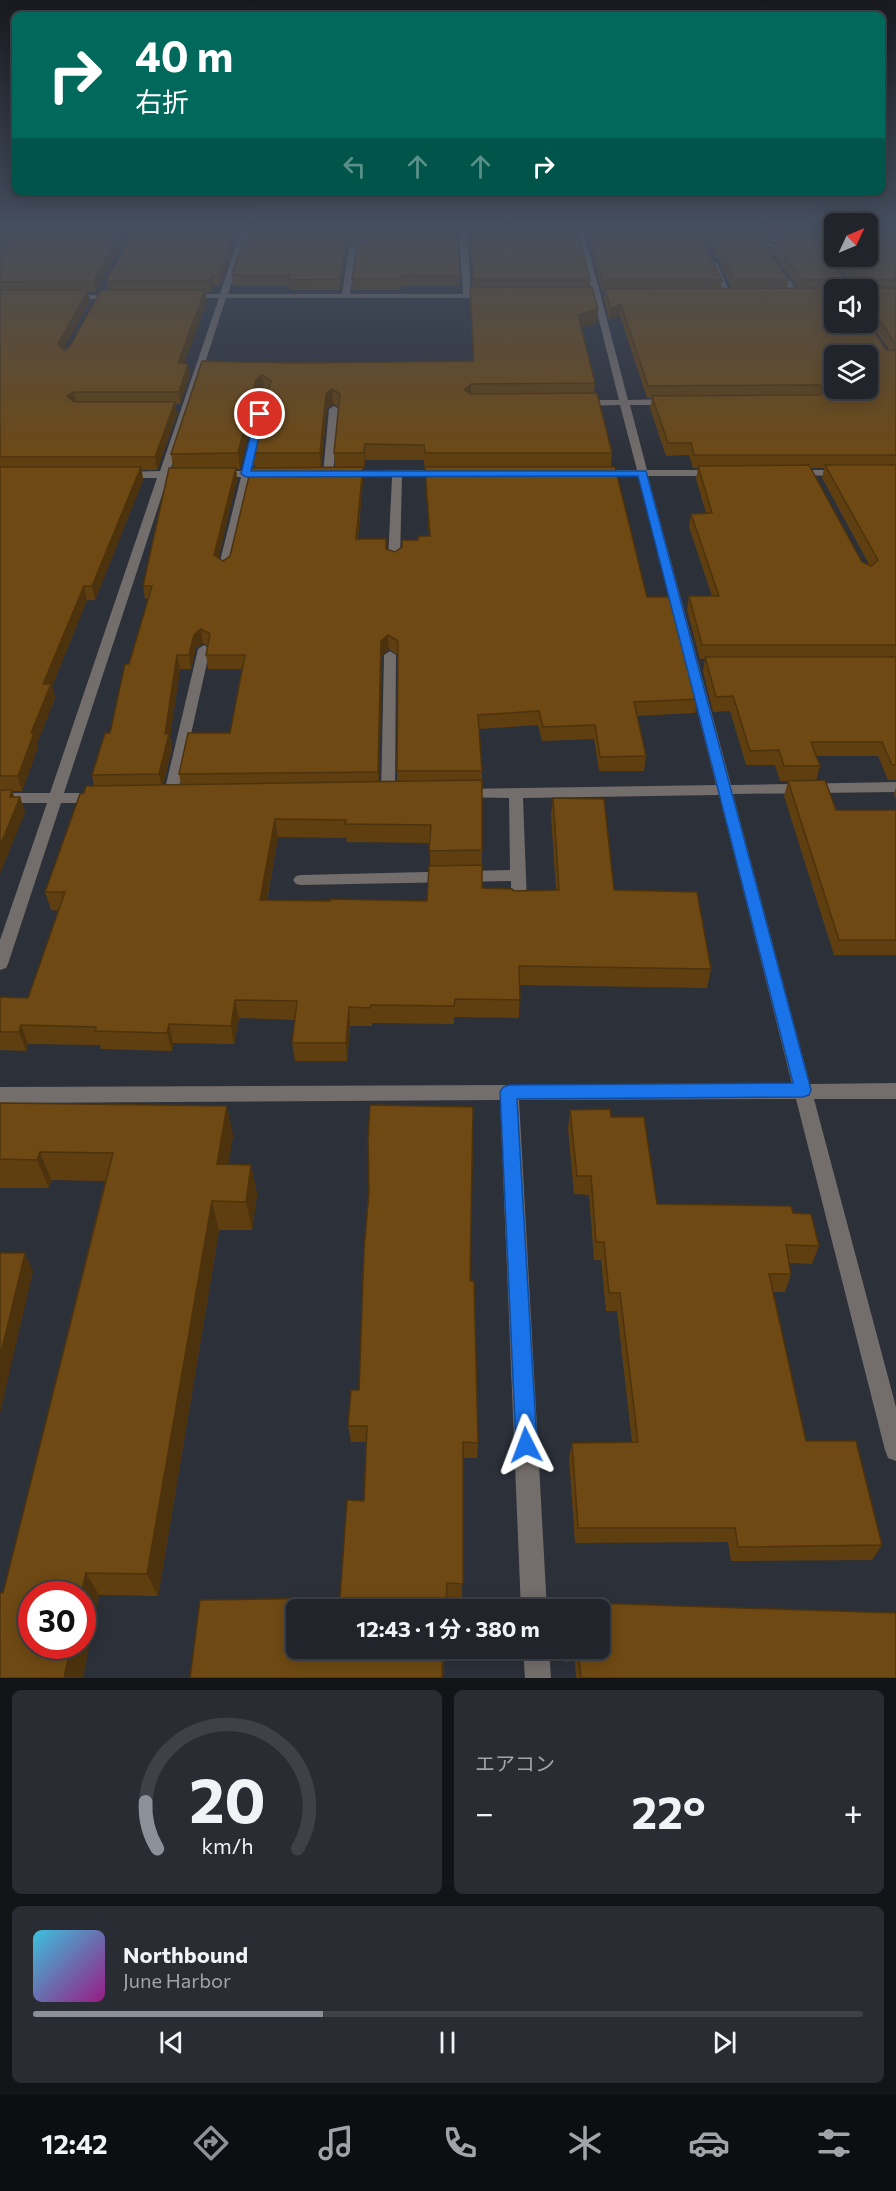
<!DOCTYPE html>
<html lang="ja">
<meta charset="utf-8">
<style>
:root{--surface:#21242b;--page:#292c33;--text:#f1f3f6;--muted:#a2a4a9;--line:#3e4147;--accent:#8c9099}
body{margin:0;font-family:Commissioner,"Noto Sans JP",sans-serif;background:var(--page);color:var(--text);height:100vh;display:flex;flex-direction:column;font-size:22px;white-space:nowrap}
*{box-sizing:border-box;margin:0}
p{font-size:20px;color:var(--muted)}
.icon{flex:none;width:33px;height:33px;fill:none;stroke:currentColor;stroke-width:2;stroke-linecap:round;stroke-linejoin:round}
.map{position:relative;height:1678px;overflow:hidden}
.details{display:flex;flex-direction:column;gap:12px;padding:12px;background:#121418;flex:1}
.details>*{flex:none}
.hud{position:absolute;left:12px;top:12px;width:873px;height:183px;border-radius:9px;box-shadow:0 3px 15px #0003,0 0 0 2px var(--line);background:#00695c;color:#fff;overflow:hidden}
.needle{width:39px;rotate:46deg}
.buttons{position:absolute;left:824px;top:213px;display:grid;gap:12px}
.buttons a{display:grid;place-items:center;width:54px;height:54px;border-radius:9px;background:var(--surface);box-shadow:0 3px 15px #0003,0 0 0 2px var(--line);font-size:30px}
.speed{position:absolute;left:18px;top:1581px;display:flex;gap:12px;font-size:30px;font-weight:700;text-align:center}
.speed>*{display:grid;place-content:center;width:78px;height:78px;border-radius:50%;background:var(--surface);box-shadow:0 3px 15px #0003,0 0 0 2px var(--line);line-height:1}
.speed .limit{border:9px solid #d22;background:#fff;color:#111}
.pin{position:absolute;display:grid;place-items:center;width:51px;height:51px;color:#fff;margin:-26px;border:3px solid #fff;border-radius:50%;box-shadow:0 2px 6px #0007}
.me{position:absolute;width:66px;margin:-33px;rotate:357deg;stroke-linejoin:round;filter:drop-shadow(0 0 4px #0008)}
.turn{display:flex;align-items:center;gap:21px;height:126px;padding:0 24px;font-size:27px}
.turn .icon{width:78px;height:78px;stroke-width:2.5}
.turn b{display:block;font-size:42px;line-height:51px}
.lanes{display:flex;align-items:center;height:57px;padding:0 24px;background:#0003;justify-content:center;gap:30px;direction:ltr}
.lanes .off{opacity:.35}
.big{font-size:45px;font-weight:700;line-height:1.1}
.details .card{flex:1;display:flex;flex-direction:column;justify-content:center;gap:9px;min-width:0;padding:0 21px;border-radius:9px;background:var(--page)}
.details .dial{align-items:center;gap:0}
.dial svg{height:156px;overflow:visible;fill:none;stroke:var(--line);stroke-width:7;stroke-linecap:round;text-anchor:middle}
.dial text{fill:var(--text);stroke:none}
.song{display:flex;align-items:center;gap:18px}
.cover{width:72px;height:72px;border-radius:9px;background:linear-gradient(135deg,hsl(190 70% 55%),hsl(310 70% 35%))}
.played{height:6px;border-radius:3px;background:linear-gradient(90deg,var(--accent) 35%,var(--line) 35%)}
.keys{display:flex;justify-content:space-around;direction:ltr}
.heat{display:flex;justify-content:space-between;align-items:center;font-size:33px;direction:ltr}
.details .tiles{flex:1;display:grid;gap:12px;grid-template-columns:1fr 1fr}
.card:last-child{grid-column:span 2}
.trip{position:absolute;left:286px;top:1599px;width:324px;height:60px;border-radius:9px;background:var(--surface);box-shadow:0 3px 15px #0003,0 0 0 2px var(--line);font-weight:700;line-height:60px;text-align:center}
.menu{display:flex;height:96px;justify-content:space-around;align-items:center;background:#0d0e11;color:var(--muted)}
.menu .icon{width:42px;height:42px}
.menu .current{color:var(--accent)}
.menu b{font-size:27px;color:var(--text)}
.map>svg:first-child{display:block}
</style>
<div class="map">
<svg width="896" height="1678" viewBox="0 0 896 1678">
<rect width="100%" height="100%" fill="#2c3039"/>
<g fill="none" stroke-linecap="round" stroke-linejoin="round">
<g fill="#736d6b" fill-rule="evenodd">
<path d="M242,228H249L228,294H342L349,247L353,245L357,247L350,294H463L459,228H467L471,294H489L493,296L489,298H226L170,471H186L191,474L186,477H168L64,793H99L106,798L99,803H61L8,964L6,968L0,970V940L47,803H0V793H50L157,478H123L118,475L123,472L160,471L219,298H186L182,296L186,294H220Z"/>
<path d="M576,228H583L628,400L672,399L677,402L672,405H630L647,470H717L722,473L717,476H648L731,785L896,782V792L733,794L810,1084L896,1083V1099H814L896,1407V1461L888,1458L885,1450L796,1099L519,1100L547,1610H521L500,1100L0,1103V1087L792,1084L719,795L523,798L527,903L525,907H513L511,903V881L301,885L296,884L293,880L296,876L301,875L510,870L509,798L457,797L455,794L457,791L462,789L716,785L638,476H597L592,473L597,470H637L620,405L579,406L574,403L579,400H619Z"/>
<path d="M758,243H789L786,247H766L801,296L800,298H794Z"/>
<path d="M710,261L717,263L732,298L725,296Z"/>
<path d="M69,295H117L121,297L117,299H66V295Z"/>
<path d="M265,392L270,395L252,471H270L275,474L270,477H251L230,569L224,572L218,569L241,477H216L211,474L216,471H242L260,395Z"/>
<path d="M334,406L339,409L333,474L328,477L323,474L329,409Z"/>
<path d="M444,470L449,473L448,475L402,476L400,560L394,563L388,560L392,477H342L337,474L342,471Z"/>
<path d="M795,470H843L848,473L843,476L791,475V471Z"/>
<path d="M204,645L210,649L177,797L170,802L163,797L198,649Z"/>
<path d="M390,651L396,655L395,795L388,800L381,795L384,655Z"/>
<path d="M523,1648H549L551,1678H525Z"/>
</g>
</g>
<g fill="#5f3f10" fill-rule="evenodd">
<path d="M0,228H241L220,286H214L210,292H206L207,301L184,363L190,375L180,404H175L177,414L157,470H142L143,480L95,600H87L52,686L55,698L37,743L38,747L22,791H12L14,797H20L25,812L0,873V260L9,248H7ZM128,242L106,281L108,290L70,346L63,350L90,301L88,292H96L121,245Z"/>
<path d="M247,228H457L460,286H402L401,290H353L352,279L357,246L352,243L347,247L340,290H290V286H233L232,275Z"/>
<path d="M469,228H577L590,280L589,287L597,323L581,327L595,383L594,393L612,453L611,467L647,597L698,699L695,713L637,716L646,756L644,771H599L594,739L542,741L538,725L479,729L482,771V888L514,891L556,890L551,816L553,798L614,890L711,969L707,988L520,985L519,1018L454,1017V1024L372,1023V1026H350L347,1061H295L292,1043L295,1020L239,1018L234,1044L173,1043L172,1051L101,1049L100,1045L28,1044L26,1051L0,1050V997L28,998L59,911L51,910L45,892L84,793L94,786L92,775L110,733L129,664L148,599H145L143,586L173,468L171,454L202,361L295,363L473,361L470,300V287H473ZM264,390L268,393L253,453L255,468L230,556L223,561L218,558L237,480L236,469H240L258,394ZM333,404L339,408L334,453L335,467H321L327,409ZM365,460H424L429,536L418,540L395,552L358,539L363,479V469H364ZM203,643L208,646L206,655L208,669H242L230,733L179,774L181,784L163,785L172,748L170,736L180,669H191L196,648ZM389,649L398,655L397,782H379L382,655ZM278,837L346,838L347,842L430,843V866L427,901L267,900Z"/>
<path d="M584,228H834V256H867L896,228V780H888L878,756H816L820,766L816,781L836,810H896V955H834L784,796L788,781H780L775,765H746L730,711L713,712L703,671L705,659H700L687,610L689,596H712L689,527L691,514L706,513L696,479L698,468H693L689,455L666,456L650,408L652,398H647L620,316L609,319L604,300L605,291H602ZM818,240L823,241L849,281L845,280ZM761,241H772L770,249L798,288H787L789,280ZM705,244L712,247L731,288H721L722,280L704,245ZM834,290L867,318L889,350H886ZM811,468H824L822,478L870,566L862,562Z"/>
<path d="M896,787V800L894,794Z"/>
<path d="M0,1103L233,1135L228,1165H251L257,1194L252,1230H219L158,1596L3,1593L105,1181L51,1180L49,1188H0Z"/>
<path d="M570,1110L611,1117L657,1204L793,1213L819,1246L812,1264L789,1263L791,1274L785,1292H773L806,1441L882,1545L872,1560L731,1561L728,1542L575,1543L569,1458L572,1443L632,1442L617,1311H606L601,1260H594L589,1195L574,1194L568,1129Z"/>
<path d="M470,1281L478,1443L477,1458H463L462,1597H447L443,1678H190L340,1598L364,1501L366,1442H351L348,1426L359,1390Z"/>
<path d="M564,1602L896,1613V1678H576L575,1661L564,1662L563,1648H600V1610H562Z"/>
</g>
<g fill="#4d330d">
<path d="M133,228H137L138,237L121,245L96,292L94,281L119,235Z"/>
<path d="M236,228H241L220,286L219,275Z"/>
<path d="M820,230L818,240L812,245L814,235Z"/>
<path d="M763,231L761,241L756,234Z"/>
<path d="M351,233L352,243L347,247L340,290V279L346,236Z"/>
<path d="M706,234L705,244L700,249L701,239Z"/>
<path d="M5,238L7,248L0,259V245Z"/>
<path d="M212,275L214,286L210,292L209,281Z"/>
<path d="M88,290L90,301L60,356L58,344Z"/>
<path d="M205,290L207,301L180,375L178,363Z"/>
<path d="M621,305L620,316L609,319L610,308Z"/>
<path d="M867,307H870L867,318Z"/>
<path d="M598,309L597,323L577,329L578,315Z"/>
<path d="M188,364L190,375L180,404L179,392Z"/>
<path d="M262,375L264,390L258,394L240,469L238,453L256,380Z"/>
<path d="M471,384V399L464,390Z"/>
<path d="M332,389L333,404L327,409L321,469L320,453L326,394Z"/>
<path d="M74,392L77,404L67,396Z"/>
<path d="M175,402L177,414L157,470L155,457Z"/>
<path d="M365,444V460L364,469V453Z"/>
<path d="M141,467L143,480L95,600L92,586Z"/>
<path d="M363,467V479L356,552V539Z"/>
<path d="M236,468L237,480L216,568L214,555Z"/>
<path d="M84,586L87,600L52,686L55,698L37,743L38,747L22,791L18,776L31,733L43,684Z"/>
<path d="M201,629L203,643L196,648L191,669L189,655L194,635Z"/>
<path d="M388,635L389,649L382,655L379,787L378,772L381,641Z"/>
<path d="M177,655L180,669L170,736L172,748L162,789L159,774Z"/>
<path d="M12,790L17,805L20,797L25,812L0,873V846L10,797Z"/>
<path d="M275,819L278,837L263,918L260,900Z"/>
<path d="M235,1000L239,1018L234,1044L231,1026Z"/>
<path d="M349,1007L350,1026L347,1061L346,1043Z"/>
<path d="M169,1024L173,1043L172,1051L167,1033Z"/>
<path d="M21,1025L28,1044L26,1051L19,1032Z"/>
<path d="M227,1106L233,1135L224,1193L217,1164Z"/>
<path d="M40,1152L51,1180L49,1188L37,1160Z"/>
<path d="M251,1165L257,1194L252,1230L246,1202Z"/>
<path d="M212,1201L219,1230L158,1596L147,1574Z"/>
<path d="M25,1253L33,1271L0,1413V1357Z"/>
<path d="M86,1573L99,1595L83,1678H64L71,1646H82V1594H81Z"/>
</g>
<g fill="#6e4913" stroke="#4d330d" stroke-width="1.5" fill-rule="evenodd">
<path d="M0,228H133L119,235L94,281L0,282V260L15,241L5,238L0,245Z"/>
<path d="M140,228H236L219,275H212L209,281H106L129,240L142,234L143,230Z"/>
<path d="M247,228H457L460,276L401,275V279H352L359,237L351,233L346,236L340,279L289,280L290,275H232Z"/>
<path d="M470,228H577L590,280H473Z"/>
<path d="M587,228H834V244L825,231L820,230L814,235L845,280L857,281V278L843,256H867V228H896V280H869L868,288H896V344L870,307H867V290H834V322H867V320L886,350L894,351L896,347V455H694L691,443H668L652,396L819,395L826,389L819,385L648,386L621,305L610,308L605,289L838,288L836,280H802L772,239H788L793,234L791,231H763L756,234L789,280H734L713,237L706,234L701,239L722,280H603ZM834,356H867V388H834Z"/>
<path d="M470,287H592L598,309L578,315L595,383L471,384L464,390L471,394L597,393L612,453H425L424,445L365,444L364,453H334L340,394L332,389L326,394L320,453H253L271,381L262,375L256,380L238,453L171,454L202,361L295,363L474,361Z"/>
<path d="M0,290H88L58,344L64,351L70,346L101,290H205L178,363L188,364L179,392H74L67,396L74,402H175L155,457H0Z"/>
<path d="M809,465L862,562L871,566L878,560L825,465H896V645H702L689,596H719L691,514L712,513L698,466Z"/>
<path d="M0,467H141L92,586H84L43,684H51L31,733H34L18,776H0Z"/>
<path d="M363,467L356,539H386V549L395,552L402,547V540H418L419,536H430L425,467H615L647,597H671L698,699L634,702L646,756L600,757L595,725L543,727L539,711L478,715L482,771H397L398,641L388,635L381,641L378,772L179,774L188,733H230L245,655H206L210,634L201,629L194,635L189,655H177L165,734L169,733L159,774L92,775L105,733H110L125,664H129L152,586H143L169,468H236L214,555L223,561L230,556L251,468Z"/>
<path d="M705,657H896V765H892L882,742H811L820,766H784L779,750L750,751L733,696L716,697Z"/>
<path d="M482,780V850L429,851L431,825L345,824L346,820L275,819L260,900L330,901V899L427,901L429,866L482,865V888L512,889L514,891L559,890L553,798L604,799L614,890L697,892L711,969L519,966L520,1000L455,999L454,1006L371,1005L370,1008L349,1007L346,1043H292L297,1001L235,1000L231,1026L169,1024L167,1033L95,1031L96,1027L21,1025L19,1032H0V997L28,998L65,892H45L80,794L84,793L86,786Z"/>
<path d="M825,780L836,810H896V940H839L788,781Z"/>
<path d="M0,790H12L10,797H20L0,846Z"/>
<path d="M0,1103L227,1106L217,1164L251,1165L246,1202L212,1201L147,1574L86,1573L81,1594H32V1646H71L64,1678H0V1593H3L113,1153L40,1152L37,1160L0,1159Z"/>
<path d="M370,1105L473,1107L470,1281H474L478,1443L463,1442V1584L447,1583L446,1610H297V1648H443L442,1678H190L200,1600L340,1598L347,1500L364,1501L367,1426H348L351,1390H359L364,1251L369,1191L368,1140Z"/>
<path d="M610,1109L611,1117H644L657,1204L791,1206L793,1213L811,1214L819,1246L786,1245L791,1274H769L806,1441H856L882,1545L738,1547L735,1528H578L572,1443L638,1442L620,1293H609L604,1242H596L591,1176H577L570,1110Z"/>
<path d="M0,1253H25L0,1357Z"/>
<path d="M564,1602L896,1613V1678H581L578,1648H600V1610H564Z"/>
</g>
<linearGradient id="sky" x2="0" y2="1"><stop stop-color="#181a1f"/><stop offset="0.49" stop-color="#454e5f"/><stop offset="1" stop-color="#454e5f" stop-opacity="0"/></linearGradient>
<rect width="896" height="463" fill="url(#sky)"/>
<path fill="#1a73e8" stroke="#114b97" stroke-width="1.5" d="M260,412L264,414L251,471H646L811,1090L809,1095L803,1097L517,1099L537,1445L534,1452L526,1455L519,1452L516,1445L500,1092L503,1087L509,1085L793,1083L638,476L246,477L241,474L256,414Z"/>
</svg>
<div class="buttons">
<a><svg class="needle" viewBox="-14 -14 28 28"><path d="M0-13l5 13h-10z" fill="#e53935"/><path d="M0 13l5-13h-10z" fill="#a2a4a9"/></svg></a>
<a><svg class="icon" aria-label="sound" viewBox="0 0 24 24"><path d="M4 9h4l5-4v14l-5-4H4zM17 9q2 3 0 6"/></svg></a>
<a><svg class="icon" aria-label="layers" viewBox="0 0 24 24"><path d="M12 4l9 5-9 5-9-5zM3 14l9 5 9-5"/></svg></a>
</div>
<div class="speed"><div class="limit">30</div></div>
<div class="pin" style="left:260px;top:414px;background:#d93025"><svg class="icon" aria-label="arrive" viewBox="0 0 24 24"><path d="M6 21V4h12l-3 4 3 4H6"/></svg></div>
<svg class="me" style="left:526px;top:1445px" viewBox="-20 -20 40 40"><path d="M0-17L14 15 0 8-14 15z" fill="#1a73e8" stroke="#fff" stroke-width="4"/></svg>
<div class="trip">12:43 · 1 分 · 380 m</div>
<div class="hud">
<div class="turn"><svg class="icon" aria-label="right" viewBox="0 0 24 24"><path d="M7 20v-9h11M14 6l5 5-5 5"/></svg><div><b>40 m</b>右折</div></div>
<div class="lanes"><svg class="icon off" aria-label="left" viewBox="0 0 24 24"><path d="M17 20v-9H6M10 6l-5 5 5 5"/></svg><svg class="icon off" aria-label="ahead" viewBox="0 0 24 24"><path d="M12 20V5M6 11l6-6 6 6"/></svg><svg class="icon off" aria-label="ahead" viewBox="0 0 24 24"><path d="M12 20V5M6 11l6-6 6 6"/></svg><svg class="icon" aria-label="right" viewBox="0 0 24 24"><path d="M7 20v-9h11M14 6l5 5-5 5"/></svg></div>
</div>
</div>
<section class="details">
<div class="tiles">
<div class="card dial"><svg viewBox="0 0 100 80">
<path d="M14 69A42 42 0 1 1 86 69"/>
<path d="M14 69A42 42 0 0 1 8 45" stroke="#8c9099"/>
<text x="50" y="56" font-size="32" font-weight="700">20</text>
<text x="50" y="72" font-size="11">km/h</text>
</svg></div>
<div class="card"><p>エアコン</p>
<div class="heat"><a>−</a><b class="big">22°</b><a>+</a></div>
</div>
<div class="card">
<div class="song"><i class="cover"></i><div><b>Northbound</b><p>June Harbor</p></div></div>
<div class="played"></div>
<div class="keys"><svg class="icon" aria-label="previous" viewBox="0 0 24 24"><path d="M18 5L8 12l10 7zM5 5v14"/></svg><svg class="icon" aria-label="pause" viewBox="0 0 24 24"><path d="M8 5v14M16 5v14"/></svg><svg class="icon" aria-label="next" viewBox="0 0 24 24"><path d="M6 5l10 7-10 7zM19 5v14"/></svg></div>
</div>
</div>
</section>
<nav class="menu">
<b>12:42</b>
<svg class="icon current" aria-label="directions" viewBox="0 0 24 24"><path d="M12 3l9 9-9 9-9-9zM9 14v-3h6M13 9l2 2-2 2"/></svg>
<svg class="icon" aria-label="music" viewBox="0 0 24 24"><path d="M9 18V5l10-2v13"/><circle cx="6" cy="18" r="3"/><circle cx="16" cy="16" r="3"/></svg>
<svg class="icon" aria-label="phone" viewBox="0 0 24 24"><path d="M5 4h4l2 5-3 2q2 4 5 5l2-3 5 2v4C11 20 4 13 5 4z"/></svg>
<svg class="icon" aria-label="climate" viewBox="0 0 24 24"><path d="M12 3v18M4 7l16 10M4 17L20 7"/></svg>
<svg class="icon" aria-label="car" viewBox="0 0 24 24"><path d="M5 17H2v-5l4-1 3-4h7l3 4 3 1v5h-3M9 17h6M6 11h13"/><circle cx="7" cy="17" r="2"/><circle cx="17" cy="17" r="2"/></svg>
<svg class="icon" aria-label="filters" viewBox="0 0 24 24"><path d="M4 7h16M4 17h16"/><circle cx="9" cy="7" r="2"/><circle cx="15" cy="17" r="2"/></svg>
</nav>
